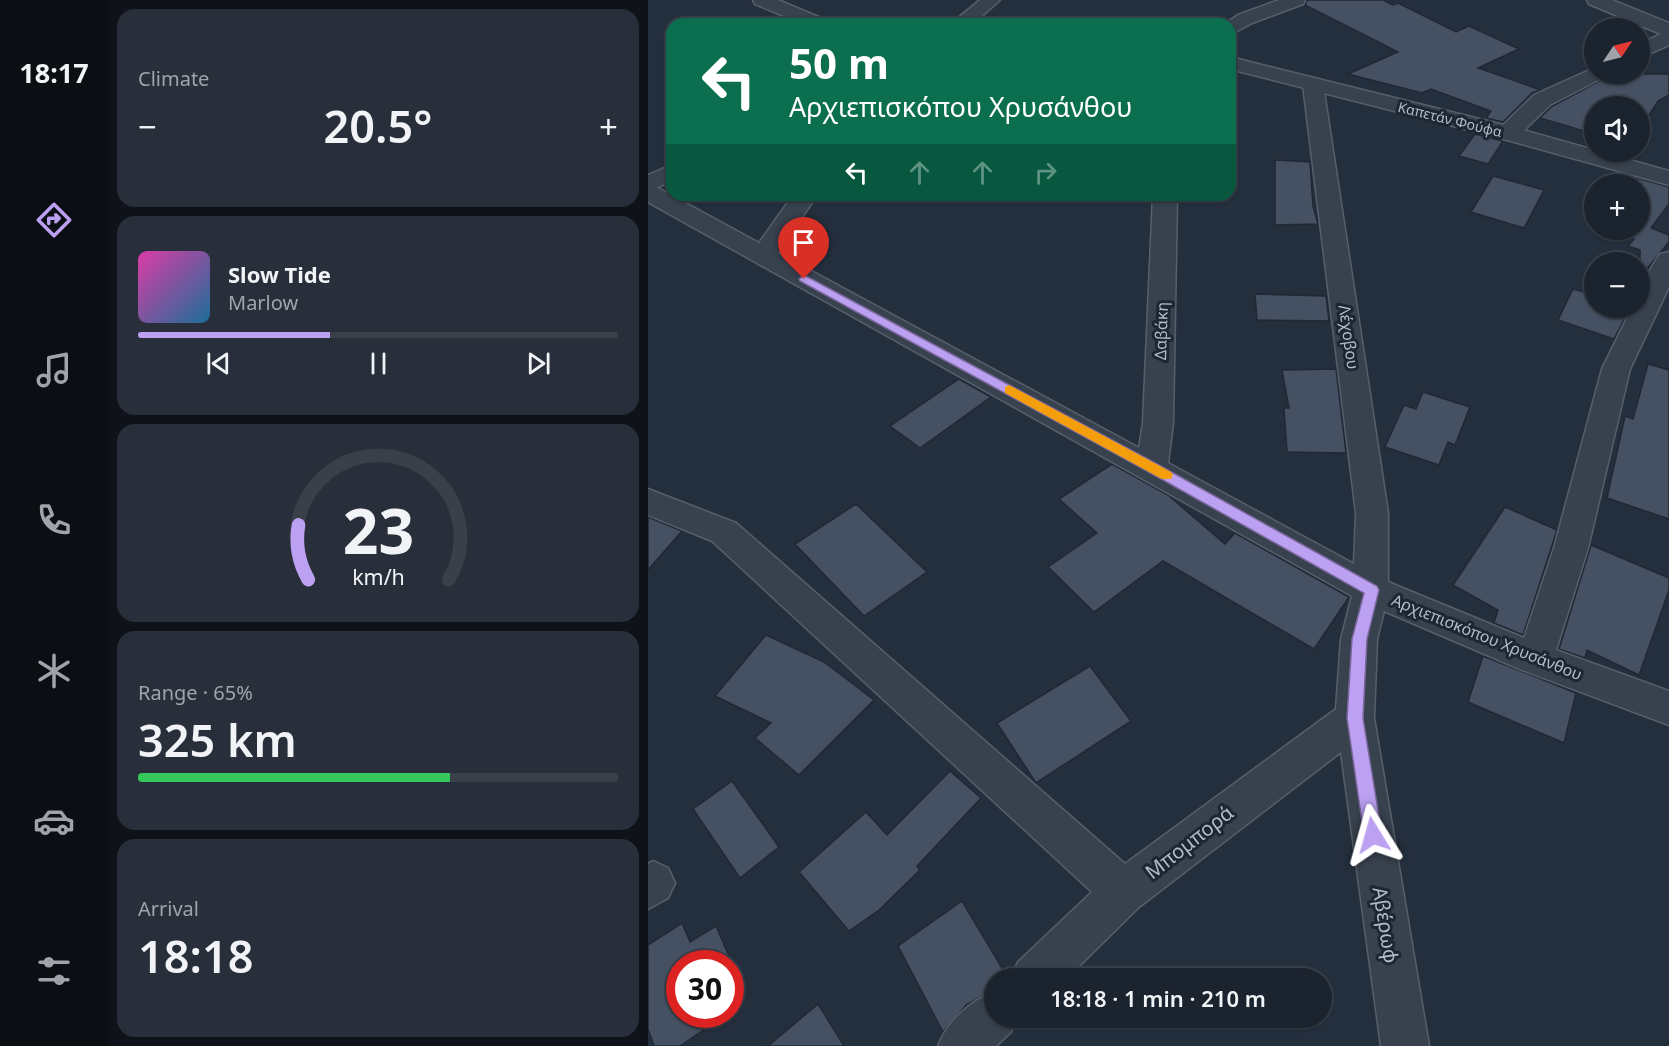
<!DOCTYPE html>
<meta charset="utf-8">
<style>
:root{--surface:#1b232e;--page:#282f3a;--text:#f1f3f6;--muted:#a0a4aa;--line:#39404a;--accent:#bca0f2}
body{margin:0;font-family:"Noto Sans",sans-serif;background:var(--page);color:var(--text);height:100vh;display:flex;flex-direction:column;font-size:22px;white-space:nowrap}
*{box-sizing:border-box;margin:0}
p{font-size:20px;color:var(--muted)}
.icon{flex:none;width:33px;height:33px;fill:none;stroke:currentColor;stroke-width:2;stroke-linecap:round;stroke-linejoin:round}
.map{position:relative;flex:1;overflow:hidden}
.panel{display:flex;flex-direction:column;gap:9px;padding:9px;background:#0f1319;width:540px}
.panel>*{flex:none}
.top-card{position:absolute;left:18px;top:18px;width:570px;height:183px;border-radius:18px;box-shadow:0 2px 4px #0004,0 0 0 2px var(--line);background:#0b6e4f;color:#fff;overflow:hidden}
.needle{width:39px;rotate:55deg}
.buttons{position:absolute;left:936px;top:18px;display:grid;gap:12px}
.buttons a{display:grid;place-items:center;width:66px;height:66px;border-radius:50%;background:var(--surface);box-shadow:0 2px 4px #0004,0 0 0 2px var(--line);font-size:30px}
.speed{position:absolute;left:18px;top:950px;display:flex;gap:12px;font-size:30px;font-weight:700;text-align:center}
.speed>*{display:grid;place-content:center;width:78px;height:78px;border-radius:50%;background:var(--surface);box-shadow:0 2px 4px #0004,0 0 0 2px var(--line);line-height:1}
.speed .limit{border:9px solid #d22;background:#fff;color:#111}
.pin{position:absolute;display:grid;place-items:center;width:51px;height:51px;color:#fff;margin:-62px -26px;border-radius:50% 50% 50% 0;rotate:-45deg;box-shadow:0 0 6px #0007}
.pin .icon{rotate:45deg}
.me{position:absolute;width:66px;margin:-33px;rotate:352deg;stroke-linejoin:round;filter:drop-shadow(0 0 4px #0008)}
.turn{display:flex;align-items:center;gap:21px;height:126px;padding:0 24px;font-size:27px}
.turn .icon{width:78px;height:78px;stroke-width:2.5}
.turn b{display:block;font-size:42px;line-height:51px}
.lanes{display:flex;align-items:center;height:57px;padding:0 24px;background:#0003;justify-content:center;gap:30px;direction:ltr}
.lanes .off{opacity:.35}
.big{font-size:45px;font-weight:600;line-height:1.1}
.panel .tile{flex:1;display:flex;flex-direction:column;justify-content:center;gap:9px;min-width:0;padding:0 21px;border-radius:18px;background:var(--page)}
.panel .dial{align-items:center;gap:0}
.dial svg{height:156px;overflow:visible;fill:none;stroke:var(--line);stroke-width:7;stroke-linecap:round;text-anchor:middle}
.dial text{fill:var(--text);stroke:none}
.song{display:flex;align-items:center;gap:18px}
.cover{width:72px;height:72px;border-radius:9px;background:linear-gradient(135deg,hsl(320 70% 55%),hsl(200 70% 35%))}
.played{height:6px;border-radius:3px;background:linear-gradient(90deg,var(--accent) 40%,var(--line) 40%)}
.keys{display:flex;justify-content:space-around;direction:ltr}
.heat{display:flex;justify-content:space-between;align-items:center;font-size:33px;direction:ltr}
.charge{height:9px;border-radius:4px;background:linear-gradient(90deg,#34c759 65%,var(--line) 0)}
.trip{position:absolute;left:336px;top:968px;width:348px;height:60px;border-radius:30px;background:var(--surface);box-shadow:0 2px 4px #0004,0 0 0 2px var(--line);font-weight:600;line-height:60px;text-align:center}
main{display:flex;flex:1;min-height:0}
.menu{display:flex;flex-direction:column;width:108px;justify-content:space-around;align-items:center;background:#0b0e12;color:var(--muted)}
.menu .icon{width:42px;height:42px}
.menu .current{color:var(--accent)}
.menu b{font-size:27px;color:var(--text)}
.map>svg:first-child{display:block}
</style>
<main>
<nav class="menu">
<b>18:17</b>
<svg class="icon current" aria-label="directions" viewBox="0 0 24 24"><path d="M12 3l9 9-9 9-9-9zM9 14v-3h6M13 9l2 2-2 2"/></svg>
<svg class="icon" aria-label="music" viewBox="0 0 24 24"><path d="M9 18V5l10-2v13"/><circle cx="6" cy="18" r="3"/><circle cx="16" cy="16" r="3"/></svg>
<svg class="icon" aria-label="phone" viewBox="0 0 24 24"><path d="M5 4h4l2 5-3 2q2 4 5 5l2-3 5 2v4C11 20 4 13 5 4z"/></svg>
<svg class="icon" aria-label="climate" viewBox="0 0 24 24"><path d="M12 3v18M4 7l16 10M4 17L20 7"/></svg>
<svg class="icon" aria-label="car" viewBox="0 0 24 24"><path d="M5 17H2v-5l4-1 3-4h7l3 4 3 1v5h-3M9 17h6M6 11h13"/><circle cx="7" cy="17" r="2"/><circle cx="17" cy="17" r="2"/></svg>
<svg class="icon" aria-label="filters" viewBox="0 0 24 24"><path d="M4 7h16M4 17h16"/><circle cx="9" cy="7" r="2"/><circle cx="15" cy="17" r="2"/></svg>
</nav>
<section class="panel">
<div class="tile"><p>Climate</p>
<div class="heat"><a>−</a><b class="big">20.5°</b><a>+</a></div>
</div>
<div class="tile">
<div class="song"><i class="cover"></i><div><b>Slow Tide</b><p>Marlow</p></div></div>
<div class="played"></div>
<div class="keys"><svg class="icon" aria-label="previous" viewBox="0 0 24 24"><path d="M18 5L8 12l10 7zM5 5v14"/></svg><svg class="icon" aria-label="pause" viewBox="0 0 24 24"><path d="M8 5v14M16 5v14"/></svg><svg class="icon" aria-label="next" viewBox="0 0 24 24"><path d="M6 5l10 7-10 7zM19 5v14"/></svg></div>
</div>
<div class="tile dial"><svg viewBox="0 0 100 80">
<path d="M14 69A42 42 0 1 1 86 69"/>
<path d="M14 69A42 42 0 0 1 9 41" stroke="#bca0f2"/>
<text x="50" y="56" font-size="32" font-weight="700">23</text>
<text x="50" y="72" font-size="11">km/h</text>
</svg></div>
<div class="tile"><p>Range · 65%</p><b class="big">325 km</b><div class="charge"></div></div>
<div class="tile"><p>Arrival</p><b class="big">18:18</b></div>
</section>
<div class="map">
<svg width="1021" height="1046" viewBox="0 0 1021 1046">
<rect width="100%" height="100%" fill="#242f3e"/>
<g fill="#455162" stroke="#1f2835" stroke-width="1.5">
<path d="M659,0H735L745,5L750,3L808,32L821,26L871,49L830,68L893,90L884,93L855,122L838,118L843,111L783,89L774,93L700,74L750,52L657,5Z"/>
<path d="M964,74H1021V95L1010,101L992,129V106H946V134L892,118L903,107Z"/>
<path d="M827,134L855,141L840,164L811,156Z"/>
<path d="M627,160L662,162L665,206L670,224L627,225Z"/>
<path d="M845,176L896,190L876,228L823,212Z"/>
<path d="M989,178L1021,187V204L1003,228L1021,235V242L992,277V250L980,246L986,239L961,230H992V184H984Z"/>
<path d="M925,289L946,295V308H982L966,339L910,320Z"/>
<path d="M607,294L678,296L681,321L609,320Z"/>
<path d="M1000,364L1021,370V519L959,498L977,416L985,419Z"/>
<path d="M688,369L698,453L639,452L636,408H641L634,370Z"/>
<path d="M311,379L343,397L272,448L242,426Z"/>
<path d="M775,392L822,407L807,445L800,442L791,465L737,447L756,405L768,409Z"/>
<path d="M464,464L520,495L577,544L587,533L701,597L666,649L515,561L446,612L400,567L449,533L411,499Z"/>
<path d="M208,504L279,572L216,616L147,544Z"/>
<path d="M857,507L909,530L875,635L846,623L850,610L805,585Z"/>
<path d="M0,517L34,531L0,570Z"/>
<path d="M943,545L1021,578V590L991,675L939,650L937,658L911,649Z"/>
<path d="M118,635L176,662L226,700L151,775L107,738L123,723L67,696Z"/>
<path d="M835,656L928,693L916,743L820,702Z"/>
<path d="M442,666L483,721L388,783L349,723Z"/>
<path d="M302,771L333,798L269,866L272,870L231,910L201,931L151,872L218,812L239,835Z"/>
<path d="M84,781L131,847L92,878L45,809Z"/>
<path d="M314,901L360,978H346V990L318,1005L295,1032L250,946Z"/>
<path d="M34,923L42,942L68,926L84,963H32V1014H79L32,1046H6L0,1029V945Z"/>
<path d="M170,1004L196,1046H120Z"/>
</g>
<g fill="none" stroke-linecap="round" stroke-linejoin="round">
<g stroke="#565f6c" stroke-width="3">
<g id="minor">
<path d="M105,0H130L178,20L181,24H155L107,4Z"/>
<path d="M631,0H657L655,4L604,23L582,35V24H577L590,15Z"/>
<path d="M939,0H964L1021,23V45L992,58V44L1013,34L941,4Z"/>
<path d="M946,68V74H957L954,78L902,105L868,138L860,140L852,138L849,133L852,128L886,95Z"/>
<path d="M665,79L672,81L675,85L740,513V582L876,638L906,548L954,369L984,308H992C992,288 1001,270 1012,254L1021,252V287L982,369L940,548L908,650L1021,691V725L874,670L736,611L729,639L726,718L781,1046H733L693,752L491,907L419,978H363L370,962L444,892L64,541L0,515V489L88,523L477,864L688,709L693,639L704,596L0,202V185L8,187L111,243L145,195H169L130,253L491,448L495,423L505,195H529L525,423L520,463L706,564L708,513L655,85L658,81Z"/>
<path d="M5,861L20,868L27,883L20,898L0,909V864Z"/>
<path d="M346,992V1017H369L363,1032L348,1046H290C300,1021 321,1002 346,992Z"/>
</g>
</g>
<g stroke="#565f6c" stroke-width="3">
<g id="tertiary">
<path d="M332,0H352L325,24H303Z"/>
<path d="M582,57L868,128L1021,171V185L852,138L582,69Z"/>
<path d="M24,165V181L0,191V175Z"/>
</g>
</g>
<use href="#minor" fill="#38414e" fill-rule="evenodd"/>
<use href="#tertiary" fill="#38414e" fill-rule="evenodd"/>
</g>
<path fill="#bca0f2" stroke="#7a689d" stroke-width="1.5" d="M156,275L509,464L729,586L731,590L719,639L715,718L734,835L731,841L725,844L719,841L716,835L699,718L704,639L716,593L499,471L152,281L151,279Z"/>
<path fill="#f59e0b" d="M361,385L523,472L525,475L523,479H514L357,393V387Z"/>
<g text-anchor="middle" dominant-baseline="central" stroke-width="6" stroke-linejoin="round" paint-order="stroke">
<g font-size="14" fill="#b4bcc9" stroke="#1d2633">
<text transform="translate(802 119) rotate(14)">Καπετάν Φούφα</text>
</g>
<g font-size="16" fill="#b4bcc9" stroke="#1d2633">
<text transform="translate(513 331) rotate(-88)">Δαβάκη</text>
<text transform="translate(701 337) rotate(82)">Λέχοβου</text>
<text transform="translate(839 637) rotate(22)">Αρχιεπισκόπου Χρυσάνθου</text>
</g>
<g font-size="20" fill="#b4bcc9" stroke="#1d2633">
<text transform="translate(541 842) rotate(-38)">Μπομπορά</text>
<text transform="translate(738 925) rotate(81)">Αβέρωφ</text>
</g>
</g>
</svg>
<div class="buttons">
<a><svg class="needle" viewBox="-14 -14 28 28"><path d="M0-13l5 13h-10z" fill="#e53935"/><path d="M0 13l5-13h-10z" fill="#a0a4aa"/></svg></a>
<a><svg class="icon" aria-label="sound" viewBox="0 0 24 24"><path d="M4 9h4l5-4v14l-5-4H4zM17 9q2 3 0 6"/></svg></a>
<a>+</a>
<a>−</a>
</div>
<div class="speed"><div class="limit">30</div></div>
<div class="pin" style="left:156px;top:279px;background:#d93025"><svg class="icon" aria-label="arrive" viewBox="0 0 24 24"><path d="M6 21V4h12l-3 4 3 4H6"/></svg></div>
<svg class="me" style="left:725px;top:835px" viewBox="-20 -20 40 40"><path d="M0-17L14 15 0 8-14 15z" fill="#bca0f2" stroke="#fff" stroke-width="4"/></svg>
<div class="trip">18:18 · 1 min · 210 m</div>
<div class="top-card">
<div class="turn"><svg class="icon" aria-label="left" viewBox="0 0 24 24"><path d="M17 20v-9H6M10 6l-5 5 5 5"/></svg><div><b>50 m</b>Αρχιεπισκόπου Χρυσάνθου</div></div>
<div class="lanes"><svg class="icon" aria-label="left" viewBox="0 0 24 24"><path d="M17 20v-9H6M10 6l-5 5 5 5"/></svg><svg class="icon off" aria-label="ahead" viewBox="0 0 24 24"><path d="M12 20V5M6 11l6-6 6 6"/></svg><svg class="icon off" aria-label="ahead" viewBox="0 0 24 24"><path d="M12 20V5M6 11l6-6 6 6"/></svg><svg class="icon off" aria-label="right" viewBox="0 0 24 24"><path d="M7 20v-9h11M14 6l5 5-5 5"/></svg></div>
</div>
</div>
</main>
